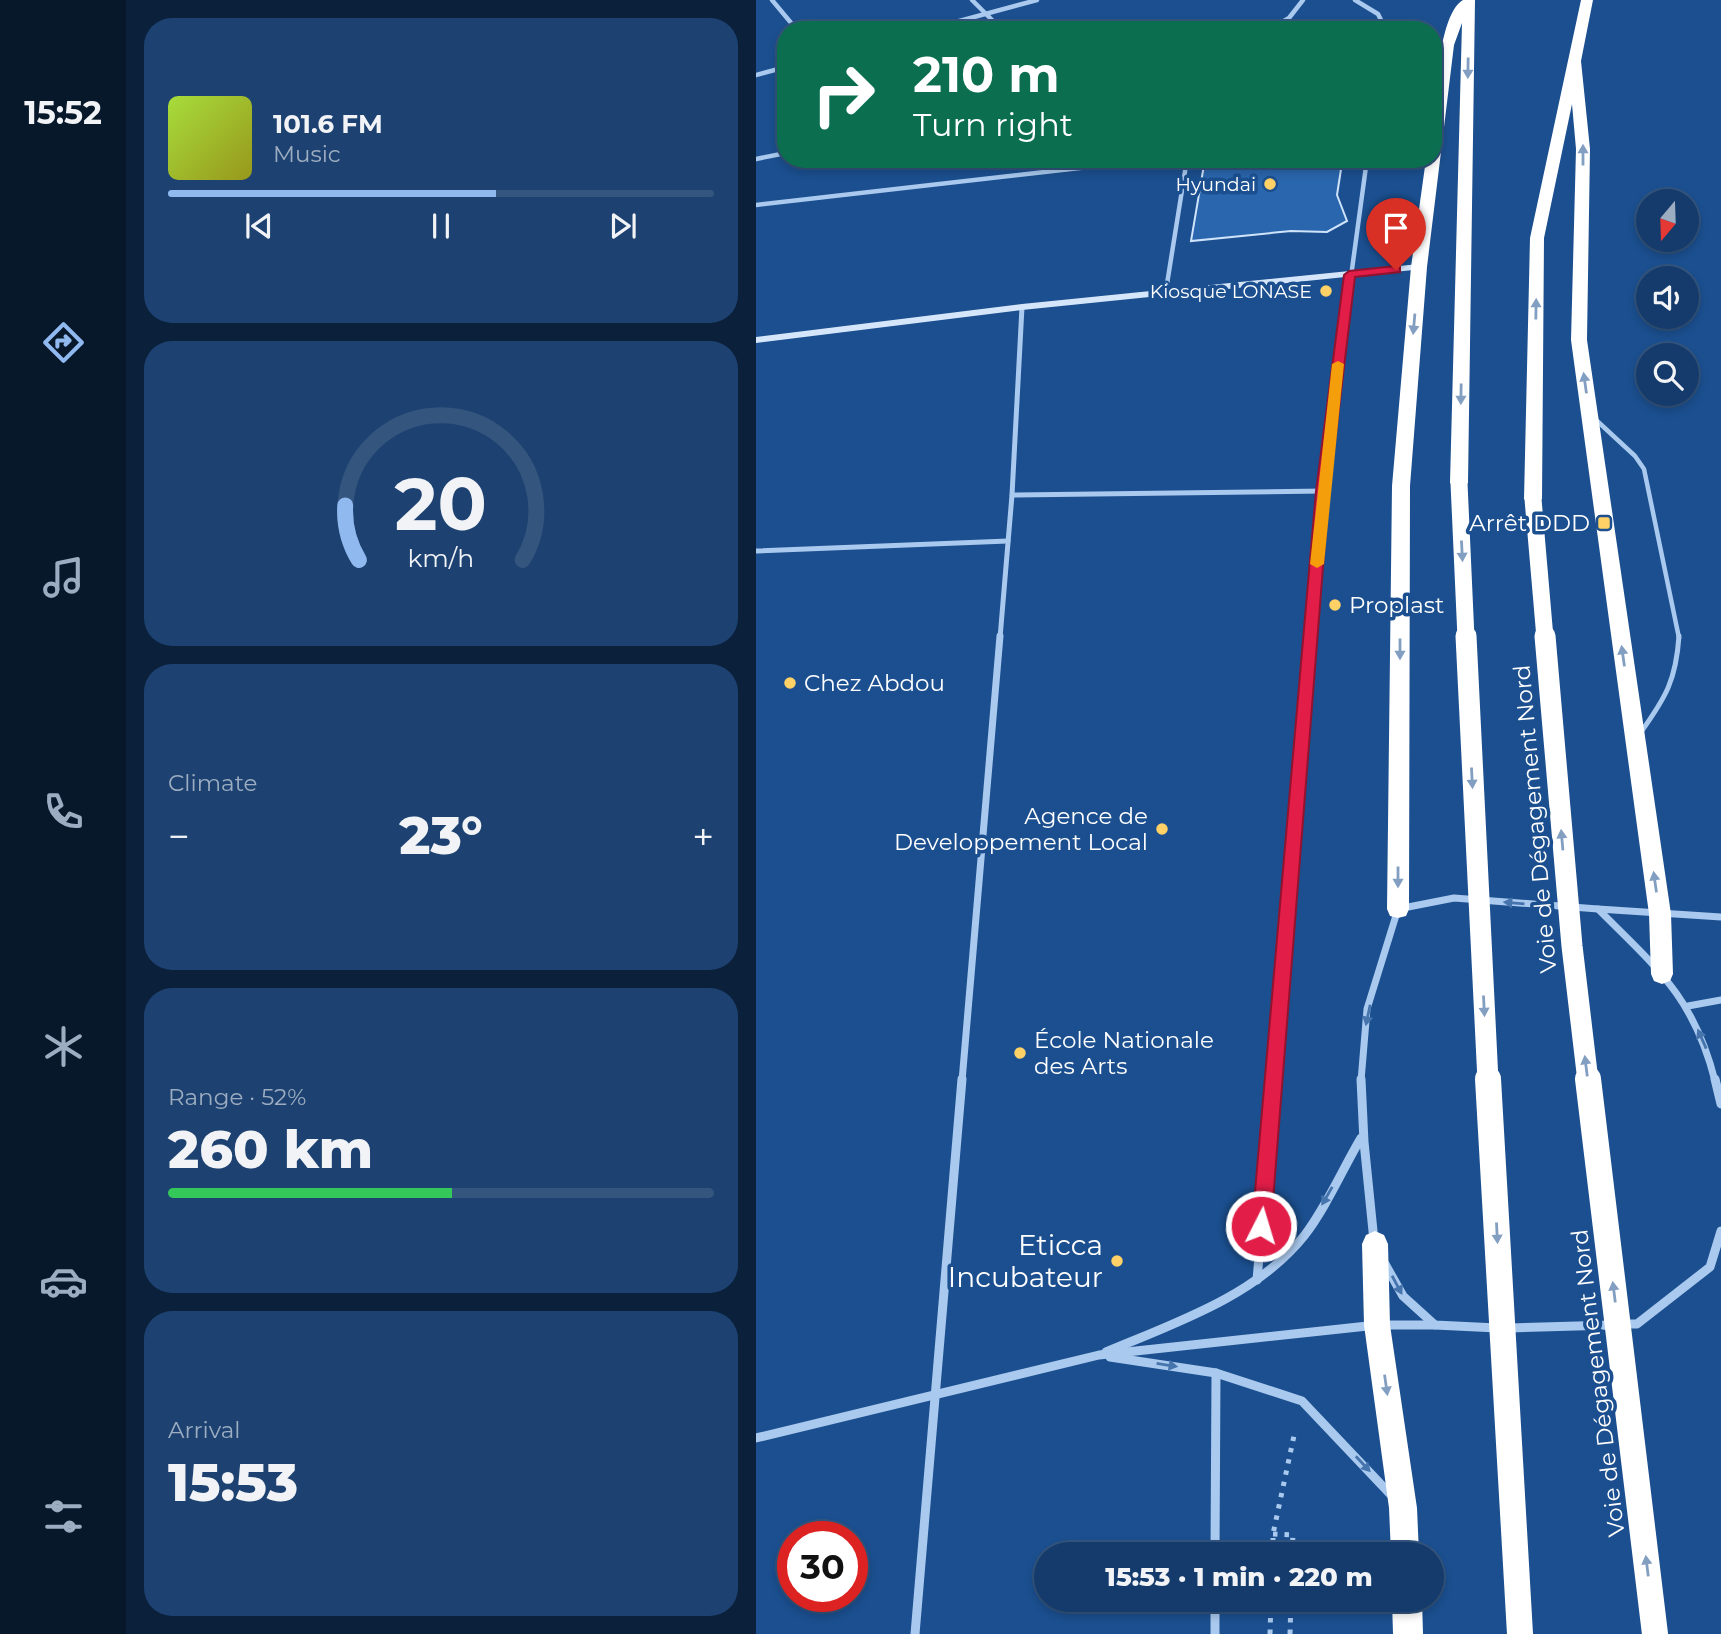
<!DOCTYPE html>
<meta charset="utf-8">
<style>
:root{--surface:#143b6b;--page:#1d4271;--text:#f1f3f6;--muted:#9dadc1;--line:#33557e;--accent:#90b9f0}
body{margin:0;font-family:Montserrat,sans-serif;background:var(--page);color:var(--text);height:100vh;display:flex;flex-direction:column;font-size:26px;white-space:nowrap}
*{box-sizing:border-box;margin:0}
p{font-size:23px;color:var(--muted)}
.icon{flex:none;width:38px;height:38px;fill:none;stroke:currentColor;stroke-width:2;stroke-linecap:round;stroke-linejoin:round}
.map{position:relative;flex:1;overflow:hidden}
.sheet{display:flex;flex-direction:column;gap:18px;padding:18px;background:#0b203b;width:630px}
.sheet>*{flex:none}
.banner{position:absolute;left:21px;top:21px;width:665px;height:147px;border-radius:28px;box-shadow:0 4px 10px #0003,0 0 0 2px var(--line);background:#0b6e4f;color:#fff;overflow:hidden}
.needle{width:46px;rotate:199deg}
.controls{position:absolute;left:880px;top:189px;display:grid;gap:14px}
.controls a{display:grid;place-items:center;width:63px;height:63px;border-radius:50%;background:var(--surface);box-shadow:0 4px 10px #0003,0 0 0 2px var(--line);font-size:35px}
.speed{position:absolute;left:21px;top:1521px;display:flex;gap:14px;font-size:35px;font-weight:700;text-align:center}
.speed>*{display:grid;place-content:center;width:91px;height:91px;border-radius:50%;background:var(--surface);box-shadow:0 4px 10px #0003,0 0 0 2px var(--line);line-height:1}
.speed .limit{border:10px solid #d22;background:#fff;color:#111}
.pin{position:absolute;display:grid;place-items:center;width:60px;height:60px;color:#fff;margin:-72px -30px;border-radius:50% 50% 50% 0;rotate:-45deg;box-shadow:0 0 7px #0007}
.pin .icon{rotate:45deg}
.me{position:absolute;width:77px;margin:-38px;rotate:5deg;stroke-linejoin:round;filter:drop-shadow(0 0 5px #0008)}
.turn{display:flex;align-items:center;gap:24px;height:147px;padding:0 21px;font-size:32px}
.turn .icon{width:91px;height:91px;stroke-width:2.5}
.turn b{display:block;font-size:49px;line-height:60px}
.big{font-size:52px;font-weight:800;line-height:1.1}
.sheet .widget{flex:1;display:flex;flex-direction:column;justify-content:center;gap:10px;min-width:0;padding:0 24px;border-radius:28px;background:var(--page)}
.sheet .dial{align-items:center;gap:0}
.dial svg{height:182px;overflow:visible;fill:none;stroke:var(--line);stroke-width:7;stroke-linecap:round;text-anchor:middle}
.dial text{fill:var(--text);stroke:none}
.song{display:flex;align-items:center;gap:21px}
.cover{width:84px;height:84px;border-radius:10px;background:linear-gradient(135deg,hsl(80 70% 55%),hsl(60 70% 35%))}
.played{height:7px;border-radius:4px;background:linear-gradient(90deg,var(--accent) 60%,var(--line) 60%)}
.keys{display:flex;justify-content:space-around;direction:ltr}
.heat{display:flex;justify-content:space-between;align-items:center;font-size:38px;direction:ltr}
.charge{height:10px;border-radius:5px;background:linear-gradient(90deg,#34c759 52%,var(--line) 0)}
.trip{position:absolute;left:278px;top:1542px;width:410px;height:70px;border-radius:35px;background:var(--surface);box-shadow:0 4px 10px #0003,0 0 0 2px var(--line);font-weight:800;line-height:70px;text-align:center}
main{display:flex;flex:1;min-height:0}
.dock{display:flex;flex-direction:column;width:126px;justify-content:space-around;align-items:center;background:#08182b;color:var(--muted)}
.dock .icon{width:49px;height:49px}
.dock .selected{color:var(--accent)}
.dock b{font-size:32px;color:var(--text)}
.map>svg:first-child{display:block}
</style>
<main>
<nav class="dock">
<b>15:52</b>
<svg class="icon selected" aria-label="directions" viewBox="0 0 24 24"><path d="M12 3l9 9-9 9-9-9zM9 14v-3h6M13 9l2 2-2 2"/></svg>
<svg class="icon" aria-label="music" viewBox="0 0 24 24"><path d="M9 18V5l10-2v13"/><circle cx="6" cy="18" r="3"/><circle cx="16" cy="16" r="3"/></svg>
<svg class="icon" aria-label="phone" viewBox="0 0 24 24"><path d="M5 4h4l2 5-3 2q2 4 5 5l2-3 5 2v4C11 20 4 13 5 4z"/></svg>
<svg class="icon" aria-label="climate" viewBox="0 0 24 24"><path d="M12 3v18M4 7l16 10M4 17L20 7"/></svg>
<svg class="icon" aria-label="car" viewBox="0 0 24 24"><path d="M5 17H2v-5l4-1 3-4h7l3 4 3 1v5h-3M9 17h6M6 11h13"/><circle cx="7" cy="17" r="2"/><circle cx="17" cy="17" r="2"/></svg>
<svg class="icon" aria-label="filters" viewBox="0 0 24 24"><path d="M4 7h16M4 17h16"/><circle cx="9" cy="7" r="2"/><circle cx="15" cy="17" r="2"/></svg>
</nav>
<section class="sheet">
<div class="widget">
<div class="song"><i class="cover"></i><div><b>101.6 FM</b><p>Music</p></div></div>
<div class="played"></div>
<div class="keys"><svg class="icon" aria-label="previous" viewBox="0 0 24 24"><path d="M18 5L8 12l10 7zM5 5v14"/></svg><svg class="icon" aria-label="pause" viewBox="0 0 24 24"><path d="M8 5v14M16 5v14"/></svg><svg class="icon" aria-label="next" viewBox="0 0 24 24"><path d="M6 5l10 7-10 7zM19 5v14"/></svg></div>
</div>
<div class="widget dial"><svg viewBox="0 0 100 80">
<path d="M14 69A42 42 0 1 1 86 69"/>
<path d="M14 69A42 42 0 0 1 8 45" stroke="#90b9f0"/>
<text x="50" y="56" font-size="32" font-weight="700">20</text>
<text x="50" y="72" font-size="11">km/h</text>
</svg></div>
<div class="widget"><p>Climate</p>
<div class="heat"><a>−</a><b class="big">23°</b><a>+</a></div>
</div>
<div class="widget"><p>Range · 52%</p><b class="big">260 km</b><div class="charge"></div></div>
<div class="widget"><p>Arrival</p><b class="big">15:53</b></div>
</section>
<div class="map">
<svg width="965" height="1634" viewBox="0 0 965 1634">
<rect width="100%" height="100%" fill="#1b4f8f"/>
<path fill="#2a66ad" stroke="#cfe3fa" stroke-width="2" d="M449,159L586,163L581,195L591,221L571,232L535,231L435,241Z"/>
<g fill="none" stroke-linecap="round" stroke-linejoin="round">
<g stroke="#a9c9ee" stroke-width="5" stroke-dasharray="4.5 7" stroke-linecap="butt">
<path d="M517,1534L537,1535L536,1554"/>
<path d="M517,1554V1534L539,1431"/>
<path d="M514,1634L515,1600"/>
<path d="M534,1634L535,1600"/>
</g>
<path stroke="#a9c9ee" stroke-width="4.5" d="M839,419L879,456L888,469L923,638"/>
<path stroke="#a9c9ee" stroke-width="5" d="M885,732C910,697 920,680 923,636"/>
<g stroke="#a9c9ee" stroke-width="4.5">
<path d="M16,0L41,30"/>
<path d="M216,0L246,30"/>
<path d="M599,0L622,14L630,30"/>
<path d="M170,30L281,0"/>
<path d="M512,30L533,18L547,0"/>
<path d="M0,75L30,67"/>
<path d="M0,159L30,153"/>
<path d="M0,205L403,159"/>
<path d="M411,284L431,159"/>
<path d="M594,284L611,159"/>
</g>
<g stroke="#a9c9ee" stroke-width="5">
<path d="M409,294L411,282"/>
<path d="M256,495L567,491"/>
<path d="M0,551L252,541"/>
<path d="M244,638L256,495L266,307"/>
<path d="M555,638L567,491L595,282"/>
</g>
<g stroke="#a9c9ee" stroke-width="7">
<path d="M842,909L965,917"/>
<path d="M932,1006L965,1000"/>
<path d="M206,1081L244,636"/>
<path d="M518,1081L555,636"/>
<path d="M605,1081L611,1009L642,909L698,898L842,909C900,967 938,997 959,1081"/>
</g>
<g stroke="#a9c9ee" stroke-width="9">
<path d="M605,1079L608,1142L618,1241"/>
<path d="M959,1079L965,1104"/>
<path d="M629,1264L647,1296L679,1325L741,1328"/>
<path d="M501,1280L518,1079"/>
<path d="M868,1324H881L954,1267L965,1231"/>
<path d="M753,1328L856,1325"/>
<path d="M350,1352C419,1323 500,1296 548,1236C571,1206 586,1170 605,1138"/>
<path d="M354,1357L460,1373L546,1401L636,1496"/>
<path d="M0,1438L343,1355L621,1325H679"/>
<path d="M459,1554L460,1373"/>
<path d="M459,1600V1634"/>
<path d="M159,1634L206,1079"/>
</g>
<path fill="#d6e6fa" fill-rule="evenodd" d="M663,264L667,265V269L266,310L0,343V337L266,304Z"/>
<g fill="#fff" fill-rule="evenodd">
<path d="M707,0H719L712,483L703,489L694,483L706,23L698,45L671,267L654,486L653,909L650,916L642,918L634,916L631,909L636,486L655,267L670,159H677C677,127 679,16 707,0Z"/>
<path d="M825,0H837L825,61L834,149L831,340L915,914L917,974L914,981L906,984L898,981L895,974L893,914L815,340L820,149L816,104L788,238L786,499L777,505L768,499L774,238Z"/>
<path d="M619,1231L628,1235L632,1244L634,1325L661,1508L663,1554H635L633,1508L608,1325L606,1244L610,1235Z"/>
<path d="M636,1600H666L667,1634H637Z"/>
</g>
<g stroke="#fff" stroke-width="17">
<path d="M703,483L710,638"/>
<path d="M777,499L789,638"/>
</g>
<g stroke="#fff" stroke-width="21">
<path d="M710,636L732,1081"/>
<path d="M789,636L816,946L832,1081"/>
</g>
<g stroke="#fff" stroke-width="26">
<path d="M732,1079L764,1634"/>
<path d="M832,1079L899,1634"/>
</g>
</g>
<defs><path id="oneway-solid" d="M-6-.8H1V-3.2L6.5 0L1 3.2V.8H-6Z" transform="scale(1.75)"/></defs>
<g fill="#829ec1">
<use href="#oneway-solid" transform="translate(712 68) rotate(91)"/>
<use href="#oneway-solid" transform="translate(827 155) rotate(-90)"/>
<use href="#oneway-solid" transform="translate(780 309) rotate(-89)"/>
<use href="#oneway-solid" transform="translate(658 324) rotate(95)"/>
<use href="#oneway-solid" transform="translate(829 383) rotate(-98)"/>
<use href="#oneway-solid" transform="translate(705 394) rotate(91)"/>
<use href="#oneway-solid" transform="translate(706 551) rotate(87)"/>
<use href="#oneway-solid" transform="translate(644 649) rotate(90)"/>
<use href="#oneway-solid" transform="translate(867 656) rotate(-98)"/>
<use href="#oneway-solid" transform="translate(716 778) rotate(87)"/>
<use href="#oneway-solid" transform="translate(806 840) rotate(-95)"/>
<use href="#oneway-solid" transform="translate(642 877) rotate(90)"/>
<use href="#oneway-solid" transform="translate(899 882) rotate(-98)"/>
<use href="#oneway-solid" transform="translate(728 1006) rotate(87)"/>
<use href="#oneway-solid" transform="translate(830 1066) rotate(-97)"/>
<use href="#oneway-solid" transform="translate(741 1233) rotate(87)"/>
<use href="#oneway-solid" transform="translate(858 1292) rotate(-97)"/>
<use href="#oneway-solid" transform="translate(630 1385) rotate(82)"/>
<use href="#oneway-solid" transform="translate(891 1566) rotate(-97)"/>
</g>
<g fill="#4674ac">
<use href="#oneway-solid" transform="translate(758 903) rotate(-175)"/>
<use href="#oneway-solid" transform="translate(612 1015) rotate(102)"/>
<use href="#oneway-solid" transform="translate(946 1039) rotate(-114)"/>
<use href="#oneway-solid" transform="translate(571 1196) rotate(120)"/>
<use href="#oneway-solid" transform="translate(641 1285) rotate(62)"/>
<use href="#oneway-solid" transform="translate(411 1365) rotate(9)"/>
<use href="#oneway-solid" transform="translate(607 1464) rotate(47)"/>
</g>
<path fill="#e11d48" stroke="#92132f" stroke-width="2" d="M640,266L644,267V272L599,277L573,491L515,1226L512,1232L505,1235L498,1232L496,1226L560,491L588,275L593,271Z"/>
<path fill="#f59e0b" d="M582,361L588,364L568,564L561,568L554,564L576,364Z"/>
<g fill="#ffd166" stroke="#1b4f8f" stroke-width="2.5">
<circle cx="514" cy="184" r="7"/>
<circle cx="570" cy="291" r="7"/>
<rect x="841" y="516" width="14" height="14" rx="3.5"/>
<circle cx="579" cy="605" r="7"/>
<circle cx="34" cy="683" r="7"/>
<circle cx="406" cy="829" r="7"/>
<circle cx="264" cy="1053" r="7"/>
<circle cx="361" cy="1261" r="7"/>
</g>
<g text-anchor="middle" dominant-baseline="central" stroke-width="7" stroke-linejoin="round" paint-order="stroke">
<g font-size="19" fill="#fff" stroke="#1b4f8f" text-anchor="end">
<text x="500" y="184">Hyundai</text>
<text x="556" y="291">Kiosque LONASE</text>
</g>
<g font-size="23" fill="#fff" stroke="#1b4f8f" text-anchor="start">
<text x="834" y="523" text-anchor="end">Arrêt DDD</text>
<text x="593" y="605">Proplast</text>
<text x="48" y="683">Chez Abdou</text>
<text x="392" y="816" text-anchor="end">Agence de<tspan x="392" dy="26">Developpement Local</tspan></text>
<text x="278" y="1040">École Nationale<tspan x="278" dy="26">des Arts</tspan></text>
</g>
<g font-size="23" fill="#fff" stroke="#1b4f8f">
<text transform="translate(779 819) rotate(-95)">Voie de Dégagement Nord</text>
<text transform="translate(842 1383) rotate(-97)">Voie de Dégagement Nord</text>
</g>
<g font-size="28" fill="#fff" stroke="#1b4f8f" text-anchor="end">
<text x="347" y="1245">Eticca<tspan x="347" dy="32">Incubateur</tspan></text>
</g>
</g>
</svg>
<div class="controls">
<a><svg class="needle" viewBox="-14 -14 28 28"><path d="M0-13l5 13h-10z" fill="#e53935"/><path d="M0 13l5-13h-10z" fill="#9dadc1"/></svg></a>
<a><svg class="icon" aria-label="sound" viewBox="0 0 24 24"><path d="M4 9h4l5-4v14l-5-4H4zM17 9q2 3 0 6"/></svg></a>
<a><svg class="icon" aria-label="search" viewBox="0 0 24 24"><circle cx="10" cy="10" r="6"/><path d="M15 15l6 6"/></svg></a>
</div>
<div class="speed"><div class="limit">30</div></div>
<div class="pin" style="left:640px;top:270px;background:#d93025"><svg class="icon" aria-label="arrive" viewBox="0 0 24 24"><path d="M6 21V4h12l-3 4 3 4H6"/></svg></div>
<svg class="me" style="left:505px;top:1226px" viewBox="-20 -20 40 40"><circle r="17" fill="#e11d48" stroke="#fff" stroke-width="3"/><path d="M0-11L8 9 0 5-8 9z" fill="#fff"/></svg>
<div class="trip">15:53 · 1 min · 220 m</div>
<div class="banner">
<div class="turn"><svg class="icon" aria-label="right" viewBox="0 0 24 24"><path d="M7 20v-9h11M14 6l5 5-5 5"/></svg><div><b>210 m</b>Turn right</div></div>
</div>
</div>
</main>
